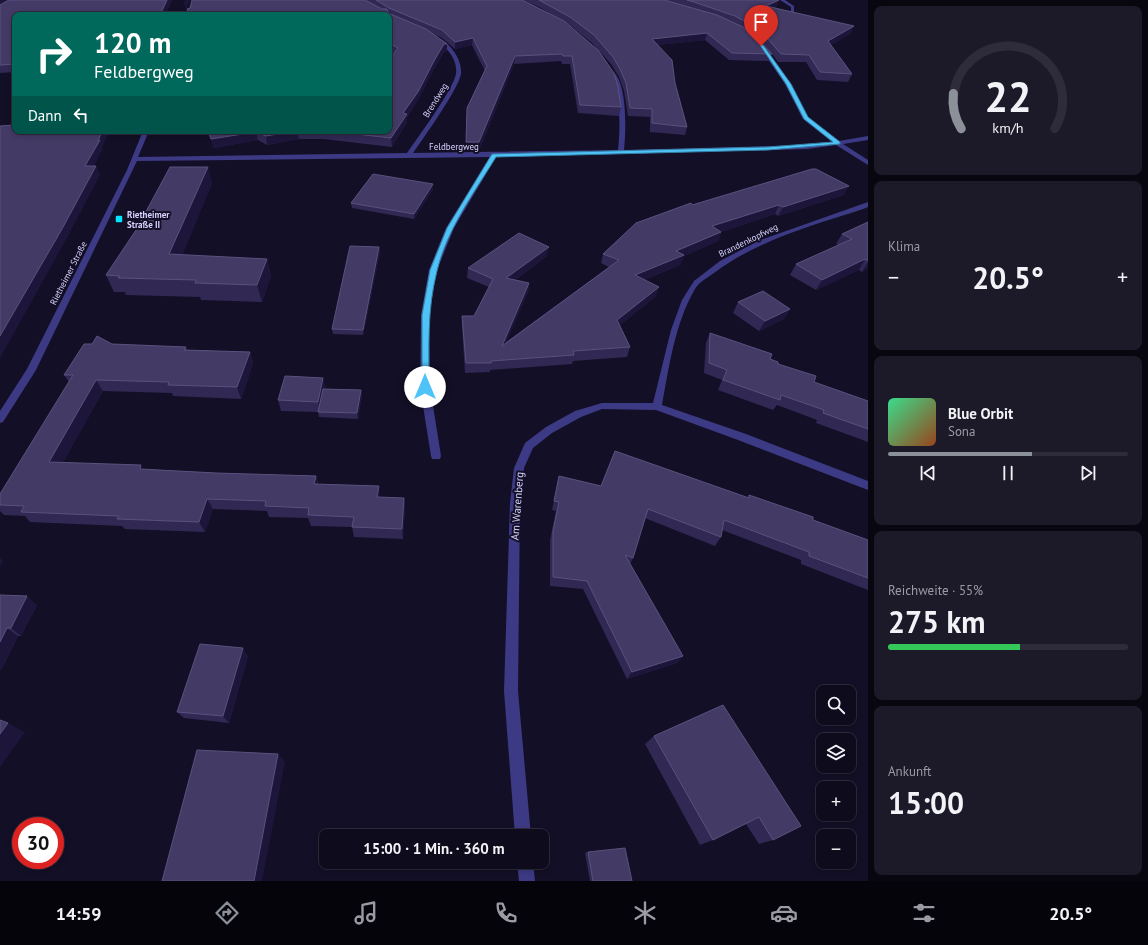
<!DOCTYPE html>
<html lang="de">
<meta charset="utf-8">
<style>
:root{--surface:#0e0b1c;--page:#1c1929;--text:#f1f3f6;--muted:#9b9ba3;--line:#2e2b3b;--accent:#8c9099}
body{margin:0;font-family:"PT Sans",sans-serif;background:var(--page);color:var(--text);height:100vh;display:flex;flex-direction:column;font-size:15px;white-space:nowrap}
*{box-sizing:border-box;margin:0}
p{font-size:13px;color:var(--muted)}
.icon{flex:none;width:22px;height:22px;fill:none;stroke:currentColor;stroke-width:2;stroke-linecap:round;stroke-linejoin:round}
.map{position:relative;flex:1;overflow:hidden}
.drawer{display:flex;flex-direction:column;gap:6px;padding:6px;background:#08060f;width:280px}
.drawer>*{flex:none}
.top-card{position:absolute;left:12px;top:12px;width:380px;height:122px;border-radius:8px;box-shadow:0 2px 6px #0003,0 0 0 1px var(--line);background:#00695c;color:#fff;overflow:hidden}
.controls{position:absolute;left:816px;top:685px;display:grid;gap:8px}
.controls a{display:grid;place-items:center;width:40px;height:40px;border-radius:8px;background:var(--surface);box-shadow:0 2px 6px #0003,0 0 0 1px var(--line);font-size:20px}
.speed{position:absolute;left:12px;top:817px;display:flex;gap:8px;font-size:20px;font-weight:700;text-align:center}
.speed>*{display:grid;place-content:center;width:52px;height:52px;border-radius:50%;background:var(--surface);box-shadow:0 2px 6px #0003,0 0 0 1px var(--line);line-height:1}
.speed .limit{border:6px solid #d22;background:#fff;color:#111}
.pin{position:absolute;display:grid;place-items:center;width:34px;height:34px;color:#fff;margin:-41px -17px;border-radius:50% 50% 50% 0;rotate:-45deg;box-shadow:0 0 4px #0007}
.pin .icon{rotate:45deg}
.me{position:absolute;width:44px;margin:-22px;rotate:0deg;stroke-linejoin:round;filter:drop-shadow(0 0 3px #0008)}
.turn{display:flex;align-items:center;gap:14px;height:84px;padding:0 16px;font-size:18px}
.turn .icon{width:52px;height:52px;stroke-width:2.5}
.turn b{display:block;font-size:28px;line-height:34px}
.then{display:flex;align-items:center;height:38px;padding:0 16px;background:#0003;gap:8px;font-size:15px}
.big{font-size:30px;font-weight:700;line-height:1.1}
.drawer .widget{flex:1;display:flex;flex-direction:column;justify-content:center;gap:6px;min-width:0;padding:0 14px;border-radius:8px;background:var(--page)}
.drawer .dial{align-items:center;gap:0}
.dial svg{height:104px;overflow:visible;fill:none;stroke:var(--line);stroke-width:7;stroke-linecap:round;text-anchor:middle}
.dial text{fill:var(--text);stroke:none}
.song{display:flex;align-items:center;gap:12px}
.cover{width:48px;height:48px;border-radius:6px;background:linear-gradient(135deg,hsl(150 70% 55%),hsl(20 70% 35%))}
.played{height:4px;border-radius:2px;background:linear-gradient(90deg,var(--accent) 60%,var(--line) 60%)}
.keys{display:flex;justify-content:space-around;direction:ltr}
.heat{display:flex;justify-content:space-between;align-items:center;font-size:22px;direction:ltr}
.charge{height:6px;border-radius:3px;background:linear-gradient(90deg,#34c759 55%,var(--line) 0)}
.trip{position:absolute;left:319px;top:829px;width:230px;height:40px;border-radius:8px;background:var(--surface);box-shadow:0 2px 6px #0003,0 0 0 1px var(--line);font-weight:700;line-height:40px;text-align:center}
.dock{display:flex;height:64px;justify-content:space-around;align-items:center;background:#06040b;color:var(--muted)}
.dock .icon{width:28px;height:28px}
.dock .on{color:var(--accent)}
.dock b{font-size:18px;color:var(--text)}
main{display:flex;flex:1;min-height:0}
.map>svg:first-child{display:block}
</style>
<main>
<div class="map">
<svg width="868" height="881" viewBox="0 0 868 881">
<rect width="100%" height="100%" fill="#130f26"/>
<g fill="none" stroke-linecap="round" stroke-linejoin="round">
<g fill="#3d3a85" fill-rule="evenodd">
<path d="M780,0H785L794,6V16L791,15V7Z"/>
<path d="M434,37C441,37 448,44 452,49C457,55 462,65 461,74C458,90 424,137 413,153L618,150C621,122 620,97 609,71L611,70C628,80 626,132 624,150L808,145L832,142L803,119L785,84L761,49L763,48L791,84L807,117L839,141L868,136V140L843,144L868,160V165L836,145L808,149L496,157L454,228L437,270L429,315L430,387L441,456L440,459H432L431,456L420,387L421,315L429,270L446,228L490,157L137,161L36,370L3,422L0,423V411L27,369L127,170L143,131H149L138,157L407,153C418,137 453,90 456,74C458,58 446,47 434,39Z"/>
<path d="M868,202V207L863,209C811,226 758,240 714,273C707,278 699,282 695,289C675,323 669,367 662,405L746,434L868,481V490L738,440L656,410L602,409L581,417L552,433L533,448L524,468L520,503L518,691L531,836H515L504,691L510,503L514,468L525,443L546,427L575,411L602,403H653L671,330L682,300L694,281L720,261L758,241Z"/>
<path d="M517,862H533L535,881H519Z"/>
</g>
</g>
<g fill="#312854" fill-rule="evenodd">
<path d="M0,0H172L165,15H15V72L0,73Z"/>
<path d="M192,0H779L776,7L775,8L851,33L831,45L852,74L848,82L817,80L806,62H778L772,54L769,61L729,60L705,40L658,45L675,83L687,127L685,135L650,132V117L628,116L624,91L619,77L611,64L592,43L567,23L621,107L619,116L578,113L570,64H562L561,61L514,64L479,151H466L467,108L485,71L472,45L455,49L442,38L433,34L447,51L444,52L434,69L418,100L407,117V122L392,147L323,139H299L267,145L258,140L214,148L208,131H389L394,53L389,50V15H188L187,9L190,8ZM524,0L541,8L556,17Z"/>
<path d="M212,183L182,255L267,259L271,276L262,302L201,300L200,297L126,295L125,292H114L106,275Z"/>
<path d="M433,189L414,219L352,208L351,203Z"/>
<path d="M844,195L778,216L775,214L721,232L718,241L684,256L680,265L644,280L656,296L620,325L630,347L627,357L573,361L572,364L490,370V372L465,373L462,326V316H474L489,287L467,278L468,268L547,256L515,280L529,283L528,292L506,342L609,267L601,263L603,254L692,205Z"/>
<path d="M868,222V268L862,272L859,270L816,290L790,275L796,264L838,245L836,244L842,234Z"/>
<path d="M379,247L380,252L363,335L333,334L332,329Z"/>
<path d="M738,302L790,309L784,319L759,331L733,313Z"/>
<path d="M710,333L770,359L814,382L868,401V442L816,423L817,420L777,405L773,410L718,390L722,380L704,373L706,343Z"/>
<path d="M112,344L186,347L187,350L250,352L253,363L241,399L173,396L172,393L103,391L63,462L144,469L216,473L316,476L318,484L380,498H404L405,509L403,539L354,537L352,527L311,526L308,518L269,517L267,511L213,509L205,532L125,529L122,526L30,522L25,516L4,515L0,511V494L69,382L64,375Z"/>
<path d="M325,389L361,390L362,395L358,419L319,417L318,412L281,411L278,400Z"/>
<path d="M559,476L601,486L748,498L749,495L813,520L868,540V590L801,564V560L722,530L721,537L715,546L645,518L633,558L630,564L683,656L677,663L627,679L583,589L550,586V540L556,511L552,510Z"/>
<path d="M0,595L37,605L21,636H18L1,670L0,669Z"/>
<path d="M248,656L229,723L184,718L177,712Z"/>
<path d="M723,705L773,840L759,844L746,824L713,840L700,845L645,744L654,736Z"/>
<path d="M588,852L632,881H590L585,853Z"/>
</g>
<g fill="#1d163a">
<path d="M0,0H12L0,9Z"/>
<path d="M167,0H172L165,15H160Z"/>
<path d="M185,0H190L186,10L184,3Z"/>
<path d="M779,0L776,7L764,13L766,6Z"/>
<path d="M854,26L851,33L825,49L828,41Z"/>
<path d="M707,33L705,40L650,46L652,39Z"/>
<path d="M473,38L472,45L455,49V42Z"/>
<path d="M444,44H447V51L444,52L434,69L418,100L407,117V122L392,147L391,138L403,113L434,61Z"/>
<path d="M515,56L514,64L479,151V142Z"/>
<path d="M102,131H110L102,147L103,149L89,175L85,166Z"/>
<path d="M297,131L299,139L267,145L266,136Z"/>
<path d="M256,132L258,140L214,148L211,139Z"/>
<path d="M96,166L100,175L67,238L0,358V336Z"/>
<path d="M208,167L212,183L176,271L169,254Z"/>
<path d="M433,184V189L414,219V214Z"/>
<path d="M849,186L844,195L778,216L783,207Z"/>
<path d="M779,205L775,214L709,236L712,226Z"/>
<path d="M721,232L718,241L684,256L680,265L632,285L635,275L676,251Z"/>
<path d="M379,247L380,252L363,335V330Z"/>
<path d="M549,247L547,256L505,287L506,278Z"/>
<path d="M267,259L271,276L262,302L257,285Z"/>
<path d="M865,259L859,270L816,290L822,280Z"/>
<path d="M868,262V268L862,272Z"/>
<path d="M529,283L528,292L501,355L502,346Z"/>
<path d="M659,287L656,296L615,329L617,320Z"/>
<path d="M790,309L784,319L759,331L765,321Z"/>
<path d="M250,352L253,363L241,399L237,387Z"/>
<path d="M323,378L326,388L320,412L318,402Z"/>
<path d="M96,380L103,391L57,473L49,462Z"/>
<path d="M361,390L362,395L358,419L357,413Z"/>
<path d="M316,476L318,487L314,484Z"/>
<path d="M379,486L380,497L379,508L377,497Z"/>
<path d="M404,498L405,509L403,539L402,529Z"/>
<path d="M207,499L213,509L205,532L199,522Z"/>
<path d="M0,558L3,561L0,566Z"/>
<path d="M27,596L37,605L21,636L11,628Z"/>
<path d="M7,628L18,636L1,670L0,669V642Z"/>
<path d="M243,648L248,656L229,723L223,716Z"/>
<path d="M683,656L677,663L627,679L632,672Z"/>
<path d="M8,723L25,732L0,767V734Z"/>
<path d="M278,754L285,762L262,881H254Z"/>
</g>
<g fill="#433a66" stroke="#5a527e">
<path d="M9,0H167L160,15H15V64L0,65V5Z"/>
<path d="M192,0H365L382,9H387L388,13L426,29L447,44H444L434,61L418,92L403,113L407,114L391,138L329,131H389V60L398,48L389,43V15H344L342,14L341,15H189L187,9L190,8Z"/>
<path d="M376,0H522L564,21L598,50L614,73L618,87L621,107L580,105L572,56H563L562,54L515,56L479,142H466L467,108L487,66L473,38L455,42L442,30L389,8Z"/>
<path d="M539,0H664L717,15L743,27L754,35L772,54L732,53L707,33L652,39L672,60L675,83L687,127L652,123V109L630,108L626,83L620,69L613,57L594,35L570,17Z"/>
<path d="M687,0H779L766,6L854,26L828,41L852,74L820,72L809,55L781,54L760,30L735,16L694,2Z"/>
<path d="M15,125V131H102L98,141L100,140L85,166H96L62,229L0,336V126Z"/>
<path d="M208,131H296L266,136L256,132L211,139Z"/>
<path d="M170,167H208L169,254L267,259L257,285L195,283L196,280L118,278L120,276L106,275L136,230Z"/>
<path d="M812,169H816L849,186L783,207L779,205L712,226L721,232L676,251L684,255L635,275L659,287L617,320L630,347L573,351L574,355L491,361V363H466L462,316H474L493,279L468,268L519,233L549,247L506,278L529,283L502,346L619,260L603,254L636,223L691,203L692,205Z"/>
<path d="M373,174L433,184L414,214L351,203Z"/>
<path d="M868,222V261L865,259L822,280L796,264L852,239L842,234Z"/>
<path d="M350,246L379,247L363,330L332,329Z"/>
<path d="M763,291L790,309L765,321L738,302Z"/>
<path d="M710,333L772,354L770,359L778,362V364L816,376L814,382L868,401V429L823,413L824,410L781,395L780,400L723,380L727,370L709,363Z"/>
<path d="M97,336L112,344L186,347L184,350L250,352L237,387L168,385L169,382L96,380L49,462L141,465L140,469L216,473L316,476L314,484L379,486L377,497L404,498L402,529L352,527L354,517L308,515L309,508L265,506L266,501L207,499L199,522L117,519L119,516L21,512L24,506L0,505V494L73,375H64L84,344H92Z"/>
<path d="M285,376L323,378L318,402L278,400Z"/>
<path d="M323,389L361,390L357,413L318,412Z"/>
<path d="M615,451L749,498V495L813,517V520L868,540V578L809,556V552L724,520L721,537L648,509L633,558L625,555L683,656L632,672L587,581L553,577V531L559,502L554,501L559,476L601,486Z"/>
<path d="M0,595L27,596L11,628H7L0,642Z"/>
<path d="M200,644L243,648L223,716L177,712Z"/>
<path d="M723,705L801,826L773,840L759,817L713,840L654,736Z"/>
<path d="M0,720L8,723L0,734Z"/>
<path d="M197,750L278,754L254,881H162Z"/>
<path d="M625,848L632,881H593L588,852Z"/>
</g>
<path fill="#4fc3f7" stroke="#337fa1" d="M760,45H763L791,84L808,117L840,142V144L768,150L496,157C474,193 447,229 437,271C427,309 429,348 429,387L428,389H422V315L430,270L447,228L492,154L768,147L833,142L804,119L786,84Z"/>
<rect fill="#00e5ff" stroke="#130f26" stroke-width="1.5" x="115" y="215" width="8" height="8" rx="2"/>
<g text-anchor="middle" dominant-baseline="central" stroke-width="4" stroke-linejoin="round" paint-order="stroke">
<g font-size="9" fill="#d9d4ff" stroke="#130f26">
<text transform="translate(435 100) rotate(-58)">Brendweg</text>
<text x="454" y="146">Feldbergweg</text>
<text transform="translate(748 240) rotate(-26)">Brandenkopfweg</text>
<text transform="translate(68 273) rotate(-63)">Rietheimer Straße</text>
</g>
<g font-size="9" font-weight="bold" fill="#d9d4ff" stroke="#130f26" text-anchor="start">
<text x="127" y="214">Rietheimer<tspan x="127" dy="10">Straße II</tspan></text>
</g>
<g font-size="11" fill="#d9d4ff" stroke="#130f26">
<text transform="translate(517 506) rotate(-86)">Am Warenberg</text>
</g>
</g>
</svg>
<div class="controls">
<a><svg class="icon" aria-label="search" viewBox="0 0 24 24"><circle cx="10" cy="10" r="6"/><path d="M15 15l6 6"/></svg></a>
<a><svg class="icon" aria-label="layers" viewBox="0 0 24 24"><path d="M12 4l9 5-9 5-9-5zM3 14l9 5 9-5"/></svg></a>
<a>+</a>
<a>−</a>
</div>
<div class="speed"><div class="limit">30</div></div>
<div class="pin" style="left:761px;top:46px;background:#d93025"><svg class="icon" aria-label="arrive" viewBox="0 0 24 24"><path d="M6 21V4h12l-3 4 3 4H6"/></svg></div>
<svg class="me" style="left:425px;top:387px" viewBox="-20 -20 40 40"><circle r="19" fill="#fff"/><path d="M0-13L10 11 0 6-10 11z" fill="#4fc3f7"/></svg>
<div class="trip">15:00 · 1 Min. · 360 m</div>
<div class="top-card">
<div class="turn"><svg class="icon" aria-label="right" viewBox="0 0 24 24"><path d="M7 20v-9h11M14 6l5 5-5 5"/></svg><div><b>120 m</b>Feldbergweg</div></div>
<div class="then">Dann<svg class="icon" aria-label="left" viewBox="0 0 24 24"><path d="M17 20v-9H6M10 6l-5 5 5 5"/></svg></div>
</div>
</div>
<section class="drawer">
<div class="widget dial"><svg viewBox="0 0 100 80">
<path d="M14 69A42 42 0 1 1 86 69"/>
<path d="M14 69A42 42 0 0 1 8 42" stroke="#8c9099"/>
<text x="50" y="56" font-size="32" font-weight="700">22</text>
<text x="50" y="72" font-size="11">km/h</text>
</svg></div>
<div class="widget"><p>Klima</p>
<div class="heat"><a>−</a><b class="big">20.5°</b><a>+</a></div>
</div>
<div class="widget">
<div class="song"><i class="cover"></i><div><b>Blue Orbit</b><p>Sona</p></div></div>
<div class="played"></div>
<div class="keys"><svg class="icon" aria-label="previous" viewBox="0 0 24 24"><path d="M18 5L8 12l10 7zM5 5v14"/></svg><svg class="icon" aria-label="pause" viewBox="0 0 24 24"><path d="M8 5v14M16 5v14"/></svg><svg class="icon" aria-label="next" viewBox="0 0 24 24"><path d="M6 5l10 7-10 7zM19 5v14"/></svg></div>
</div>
<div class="widget"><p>Reichweite · 55%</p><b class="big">275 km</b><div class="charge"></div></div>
<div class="widget"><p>Ankunft</p><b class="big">15:00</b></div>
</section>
</main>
<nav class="dock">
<b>14:59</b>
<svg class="icon on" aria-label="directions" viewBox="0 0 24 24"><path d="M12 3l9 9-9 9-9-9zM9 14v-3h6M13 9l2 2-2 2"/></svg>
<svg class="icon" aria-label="music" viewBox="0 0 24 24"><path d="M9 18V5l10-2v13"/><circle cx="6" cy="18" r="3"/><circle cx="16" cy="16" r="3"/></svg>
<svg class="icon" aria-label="phone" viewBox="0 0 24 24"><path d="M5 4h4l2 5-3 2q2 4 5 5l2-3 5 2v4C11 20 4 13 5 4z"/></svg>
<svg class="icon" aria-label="climate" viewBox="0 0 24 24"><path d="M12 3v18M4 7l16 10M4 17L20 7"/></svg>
<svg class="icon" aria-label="car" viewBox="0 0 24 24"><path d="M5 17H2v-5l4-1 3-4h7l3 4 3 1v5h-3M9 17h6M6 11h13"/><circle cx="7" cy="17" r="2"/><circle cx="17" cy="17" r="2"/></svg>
<svg class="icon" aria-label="filters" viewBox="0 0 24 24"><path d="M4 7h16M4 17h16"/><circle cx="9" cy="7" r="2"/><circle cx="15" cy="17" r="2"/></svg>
<b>20.5°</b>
</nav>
